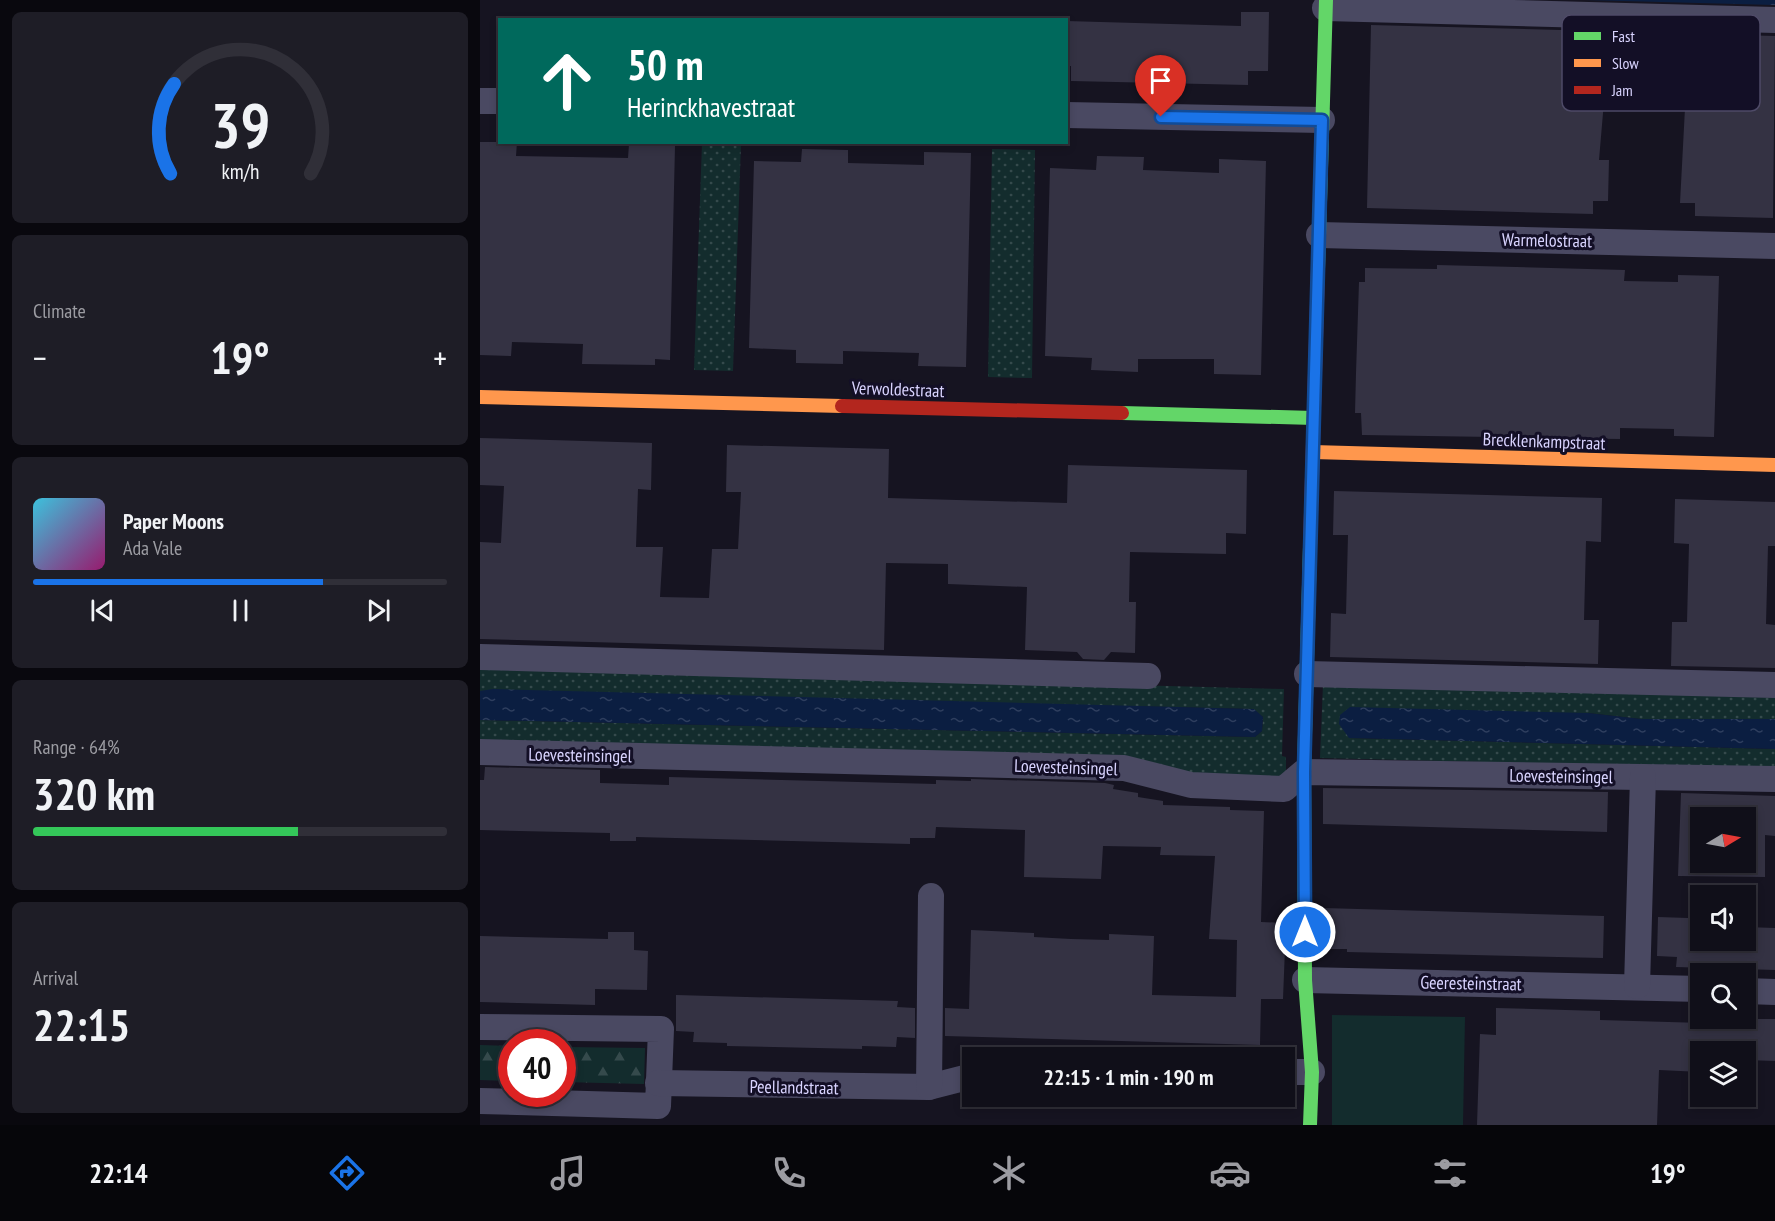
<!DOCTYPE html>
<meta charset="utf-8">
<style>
:root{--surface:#100f19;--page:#1e1d26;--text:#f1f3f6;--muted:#9c9ca2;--line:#302f38;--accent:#1a73e8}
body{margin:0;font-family:"PT Sans Narrow",sans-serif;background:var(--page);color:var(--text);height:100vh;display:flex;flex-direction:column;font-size:22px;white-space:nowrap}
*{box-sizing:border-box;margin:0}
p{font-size:20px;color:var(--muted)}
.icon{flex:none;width:33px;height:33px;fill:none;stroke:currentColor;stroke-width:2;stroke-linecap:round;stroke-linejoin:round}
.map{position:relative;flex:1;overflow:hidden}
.sheet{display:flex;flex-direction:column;gap:12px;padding:12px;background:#09080e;width:480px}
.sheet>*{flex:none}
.top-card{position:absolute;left:18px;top:18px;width:570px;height:126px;border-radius:0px;box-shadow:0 3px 9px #0003,0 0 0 2px var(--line);background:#00695c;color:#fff;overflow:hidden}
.needle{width:39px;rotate:80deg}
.fabs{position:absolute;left:1210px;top:807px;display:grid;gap:12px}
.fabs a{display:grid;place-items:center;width:66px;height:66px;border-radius:0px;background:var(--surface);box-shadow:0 3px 9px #0003,0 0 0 2px var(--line);font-size:30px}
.speed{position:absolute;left:18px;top:1029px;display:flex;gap:12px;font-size:30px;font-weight:700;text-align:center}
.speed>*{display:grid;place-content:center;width:78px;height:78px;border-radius:50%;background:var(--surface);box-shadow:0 3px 9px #0003,0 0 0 2px var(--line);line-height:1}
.speed .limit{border:9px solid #d22;background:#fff;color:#111}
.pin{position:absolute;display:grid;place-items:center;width:51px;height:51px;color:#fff;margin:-62px -26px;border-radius:50% 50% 50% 0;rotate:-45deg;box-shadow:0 0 6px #0007}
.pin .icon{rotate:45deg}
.me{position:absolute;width:66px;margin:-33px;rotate:0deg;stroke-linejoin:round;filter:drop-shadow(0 0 4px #0008)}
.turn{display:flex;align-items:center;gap:21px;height:126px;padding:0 30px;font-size:27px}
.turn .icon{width:78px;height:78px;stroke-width:2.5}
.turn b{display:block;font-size:42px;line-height:51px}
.big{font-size:45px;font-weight:600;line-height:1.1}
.sheet .tile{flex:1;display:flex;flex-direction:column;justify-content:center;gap:9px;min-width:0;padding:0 21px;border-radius:9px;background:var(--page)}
.sheet .dial{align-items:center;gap:0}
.dial svg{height:156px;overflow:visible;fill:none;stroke:var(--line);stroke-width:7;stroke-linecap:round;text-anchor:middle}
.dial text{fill:var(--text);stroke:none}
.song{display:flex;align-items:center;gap:18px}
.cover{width:72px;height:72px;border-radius:9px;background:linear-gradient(135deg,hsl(190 70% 55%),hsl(320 70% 35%))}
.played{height:6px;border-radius:3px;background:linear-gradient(90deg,var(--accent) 70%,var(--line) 70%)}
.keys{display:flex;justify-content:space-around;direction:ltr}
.heat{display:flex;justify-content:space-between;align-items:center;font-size:33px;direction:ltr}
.charge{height:9px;border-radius:4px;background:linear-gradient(90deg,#34c759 64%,var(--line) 0)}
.trip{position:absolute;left:482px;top:1047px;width:333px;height:60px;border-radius:0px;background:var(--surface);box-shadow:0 3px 9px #0003,0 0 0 2px var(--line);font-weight:600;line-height:60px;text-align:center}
.menu{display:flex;height:96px;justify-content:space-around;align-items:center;background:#06060a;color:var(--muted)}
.menu .icon{width:42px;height:42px}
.menu .on{color:var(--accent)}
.menu b{font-size:27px;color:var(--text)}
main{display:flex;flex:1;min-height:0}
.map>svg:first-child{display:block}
</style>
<main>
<section class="sheet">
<div class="tile dial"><svg viewBox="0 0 100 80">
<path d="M14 69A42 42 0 1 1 86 69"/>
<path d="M14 69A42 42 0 0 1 16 23" stroke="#1a73e8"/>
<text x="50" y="56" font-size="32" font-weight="700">39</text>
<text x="50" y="72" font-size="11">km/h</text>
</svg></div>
<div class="tile"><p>Climate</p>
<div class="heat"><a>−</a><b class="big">19°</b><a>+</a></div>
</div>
<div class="tile">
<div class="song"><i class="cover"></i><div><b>Paper Moons</b><p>Ada Vale</p></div></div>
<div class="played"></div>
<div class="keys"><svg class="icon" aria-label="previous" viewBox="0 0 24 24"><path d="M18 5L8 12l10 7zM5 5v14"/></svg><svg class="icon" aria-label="pause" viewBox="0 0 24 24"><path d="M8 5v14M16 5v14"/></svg><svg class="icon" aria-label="next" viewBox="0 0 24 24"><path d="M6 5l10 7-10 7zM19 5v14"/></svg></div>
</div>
<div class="tile"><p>Range · 64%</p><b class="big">320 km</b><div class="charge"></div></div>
<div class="tile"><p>Arrival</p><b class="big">22:15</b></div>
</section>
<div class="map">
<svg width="1295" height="1125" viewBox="0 0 1295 1125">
<defs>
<pattern id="grass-dots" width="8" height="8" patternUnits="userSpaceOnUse" patternTransform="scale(1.5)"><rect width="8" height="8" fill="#132c2d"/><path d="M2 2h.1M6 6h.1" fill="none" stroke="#354a4c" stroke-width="1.8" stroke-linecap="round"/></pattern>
<pattern id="forest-firs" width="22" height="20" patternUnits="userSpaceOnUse" patternTransform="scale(1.5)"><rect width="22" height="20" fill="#132c2d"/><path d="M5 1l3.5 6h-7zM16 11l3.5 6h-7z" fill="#354a4c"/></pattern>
<pattern id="water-ripples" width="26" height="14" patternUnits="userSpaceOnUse" patternTransform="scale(1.5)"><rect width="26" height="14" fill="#0b1e41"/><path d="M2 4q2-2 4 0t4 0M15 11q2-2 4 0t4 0" fill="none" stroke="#2e3e5e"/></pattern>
</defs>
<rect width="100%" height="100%" fill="#161421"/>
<g fill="url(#grass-dots)">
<path d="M222,143H261L253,371L214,370Z"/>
<path d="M512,149L555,150L552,378L508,377Z"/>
<path d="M0,668L804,689L802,756L806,757V778L0,742V720L775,737L782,731L783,717L773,709L0,691Z"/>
<path d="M843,684L1295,696V719H1161L1108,713L869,738L1295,749V769L840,758Z"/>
</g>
<g fill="url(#forest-firs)">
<path d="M0,1045L31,1046V1081L0,1080Z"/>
<path d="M83,1047L165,1048L164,1084L83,1082Z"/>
</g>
<path fill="#132c2d" d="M852,1015L985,1017L983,1125H852Z"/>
<g fill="url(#water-ripples)">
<path d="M1105,0H1295V5Z"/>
<path d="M13,689L774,709L783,717L782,731L775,737L0,720V691Z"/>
<path d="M870,707L1108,713L1161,719H1295V749L869,738L859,724L860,715Z"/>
</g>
<g fill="#343243" fill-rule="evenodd">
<path d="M761,12H789L788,71H768V85L591,81V66H586V21L761,26Z"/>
<path d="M891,25L1117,31V37H1132L1131,78H1126L1119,160H1129L1128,201H1113V214L887,208Z"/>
<path d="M1220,34L1295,36L1293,218L1215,216V203H1200L1206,89H1204L1205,39L1220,40Z"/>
<path d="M0,142H37L36,156L148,158L149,144L195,146L190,360L175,359V365L102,364L103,344L32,342L31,356L0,355Z"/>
<path d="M322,149L368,150V163L444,165V152L491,153L486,367L438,366L439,353L363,351V364L316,363V350L269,348L274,161L321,162Z"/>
<path d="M617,156L664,157L663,170L739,173V159L786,161L781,375L734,374V359H658V372L611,370L612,358L565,356L570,168L616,170Z"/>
<path d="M957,265L1145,270L1144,281L1198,282V275L1239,276L1234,437L1194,436V429L1140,428V439L882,435L881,413H875L876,373L879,282H885V268L957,269Z"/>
<path d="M0,438L172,443L171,490L158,489L156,547H183L180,597L229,598L232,549H258L261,492H246L247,445L409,449L408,498L587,503L588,465L767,470L766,534L746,533V554L650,552L649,602H656L655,653L631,652L624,660L603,659L597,652L545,650L547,587L468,584V564L406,563L404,650L0,639V542L21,543L24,486L0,485Z"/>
<path d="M854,491L1122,498L1121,542L1106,541L1104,620H1119L1118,664L850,657L851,613L866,614L868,535H853Z"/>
<path d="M1195,499L1295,502V546H1288L1286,624L1295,625V668L1191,666L1192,622H1207L1209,544L1194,543Z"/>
<path d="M5,767L120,770V783L189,785V777L456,784V780L491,781V779L625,783L634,785L633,789L658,793V797L683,801V805L750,807V810L784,811L781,922L806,923L803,999H781L780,1045L465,1036V1008L489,1009L491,930L554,933V937L591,939L629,940V934L674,936L672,995L756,997L757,940L729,939L735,856L680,855L681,847L623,846L621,879L544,877L545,830L456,827L455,838H430V844L156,837V841H130V833L0,830V780H4Z"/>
<path d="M843,788L1128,792L1127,832L843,824Z"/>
<path d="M1201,793L1295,796V836L1285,835V877L1198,876ZM1221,818H1266V862H1221Z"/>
<path d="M843,908L1124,916L1123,958L867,952V949H844Z"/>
<path d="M1178,917L1208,918V925H1221V940H1266V927L1295,928V970L1196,967L1197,957L1177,956Z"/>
<path d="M128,932H154V950L168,951L167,990L115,989V1005L0,1002V936L128,939Z"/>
<path d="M196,995L418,1001L417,1007L435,1008V1038L417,1037L416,1047L382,1046V1049L247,1046V1043L213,1042L214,1032L196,1031Z"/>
<path d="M1016,1008L1120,1011V1020L1223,1023V1020L1234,1019H1295V1061L1266,1060V1052H1221V1072L1179,1070L1177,1125H997L1000,1034L1016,1035Z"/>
</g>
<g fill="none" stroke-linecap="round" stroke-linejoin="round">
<g stroke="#4a4962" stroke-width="26">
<path d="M845,8L1295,20"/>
<path d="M0,101H20"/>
<path d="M586,115L842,120"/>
<path d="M839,235L1295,246"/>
<path d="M0,657L668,676"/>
<path d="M827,674L1295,685"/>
<path d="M0,752L644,768L711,785L804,789L824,772L1295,779"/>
<path d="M825,980L1221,989"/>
<path d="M1157,986L1163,777"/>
<path d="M1266,991L1295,992"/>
<path d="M0,1027L181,1029L178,1106L0,1101"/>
<path d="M804,1072H832"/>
<path d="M178,1083L449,1087L492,1076"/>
<path d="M449,1087L451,896"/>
</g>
<g stroke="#63d668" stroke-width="14">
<path d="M838,269L846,0"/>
<path d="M642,413L834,418"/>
<path d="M830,1125L832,1072L825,980L824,772L830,547"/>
</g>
<g stroke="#ff974d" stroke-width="14">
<path d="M0,397L362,406"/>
<path d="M833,452L1295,465"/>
</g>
<g stroke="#b3261e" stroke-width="14">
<path d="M362,406L642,413"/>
<path d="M830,547L838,269"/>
</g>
</g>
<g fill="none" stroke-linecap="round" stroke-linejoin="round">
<g stroke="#114b97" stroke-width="15">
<path id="route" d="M681,117L842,120L824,772L825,932"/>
</g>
<use href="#route" stroke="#1a73e8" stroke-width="10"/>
</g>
<g text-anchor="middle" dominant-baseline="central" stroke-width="6" stroke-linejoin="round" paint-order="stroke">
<g font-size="18" fill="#d9d4ff" stroke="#130f26">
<text transform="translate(1067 240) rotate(1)">Warmelostraat</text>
<text transform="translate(418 389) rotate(2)">Verwoldestraat</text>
<text transform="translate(1064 441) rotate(2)">Brecklenkampstraat</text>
<text transform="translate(100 755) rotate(1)">Loevesteinsingel</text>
<text transform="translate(586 767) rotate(2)">Loevesteinsingel</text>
<text transform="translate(1081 776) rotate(1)">Loevesteinsingel</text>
<text transform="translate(991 983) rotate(1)">Geeresteinstraat</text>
<text transform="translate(314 1087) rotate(1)">Peellandstraat</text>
</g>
</g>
<rect x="1082" y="15" width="198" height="96" rx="9" fill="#130f26" stroke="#4e4a67" stroke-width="1.5"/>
<rect x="1094" y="32" width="27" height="8" fill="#63d668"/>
<rect x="1094" y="59" width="27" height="8" fill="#ff974d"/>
<rect x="1094" y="86" width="27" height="8" fill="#b3261e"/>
<g font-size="16" fill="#d9d4ff">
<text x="1132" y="42">Fast</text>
<text x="1132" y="69">Slow</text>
<text x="1132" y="96">Jam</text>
</g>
</svg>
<div class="fabs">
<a><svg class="needle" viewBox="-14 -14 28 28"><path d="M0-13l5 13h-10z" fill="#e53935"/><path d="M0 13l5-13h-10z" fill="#9c9ca2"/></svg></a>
<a><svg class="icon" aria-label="sound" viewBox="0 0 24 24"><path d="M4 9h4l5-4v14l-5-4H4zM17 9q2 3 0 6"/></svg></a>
<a><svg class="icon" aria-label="search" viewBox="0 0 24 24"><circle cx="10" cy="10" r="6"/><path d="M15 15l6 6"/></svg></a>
<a><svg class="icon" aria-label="layers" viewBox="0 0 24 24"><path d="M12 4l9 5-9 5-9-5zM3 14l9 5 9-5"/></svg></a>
</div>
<div class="speed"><div class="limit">40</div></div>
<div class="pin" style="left:681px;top:117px;background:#d93025"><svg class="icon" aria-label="arrive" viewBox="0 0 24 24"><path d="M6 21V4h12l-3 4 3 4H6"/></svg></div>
<svg class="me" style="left:825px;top:932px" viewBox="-20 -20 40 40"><circle r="17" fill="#1a73e8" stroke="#fff" stroke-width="3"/><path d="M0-11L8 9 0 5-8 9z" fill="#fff"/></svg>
<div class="trip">22:15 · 1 min · 190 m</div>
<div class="top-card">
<div class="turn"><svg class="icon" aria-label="ahead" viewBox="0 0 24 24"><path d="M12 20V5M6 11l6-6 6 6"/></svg><div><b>50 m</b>Herinckhavestraat</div></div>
</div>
</div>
</main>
<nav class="menu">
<b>22:14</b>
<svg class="icon on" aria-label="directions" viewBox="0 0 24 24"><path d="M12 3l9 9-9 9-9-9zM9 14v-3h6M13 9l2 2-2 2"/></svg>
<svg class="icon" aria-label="music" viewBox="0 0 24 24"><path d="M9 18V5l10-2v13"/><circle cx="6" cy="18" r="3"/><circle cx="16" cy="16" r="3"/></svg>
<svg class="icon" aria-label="phone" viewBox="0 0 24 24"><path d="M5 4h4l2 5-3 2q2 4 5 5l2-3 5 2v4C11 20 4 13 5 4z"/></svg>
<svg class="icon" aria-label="climate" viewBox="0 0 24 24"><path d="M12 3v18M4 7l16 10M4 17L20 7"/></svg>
<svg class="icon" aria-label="car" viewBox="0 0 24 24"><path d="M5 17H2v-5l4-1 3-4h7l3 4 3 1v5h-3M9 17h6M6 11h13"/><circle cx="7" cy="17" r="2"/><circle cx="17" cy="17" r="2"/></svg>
<svg class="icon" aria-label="filters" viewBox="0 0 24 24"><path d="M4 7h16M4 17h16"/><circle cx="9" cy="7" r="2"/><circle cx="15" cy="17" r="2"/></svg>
<b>19°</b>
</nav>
